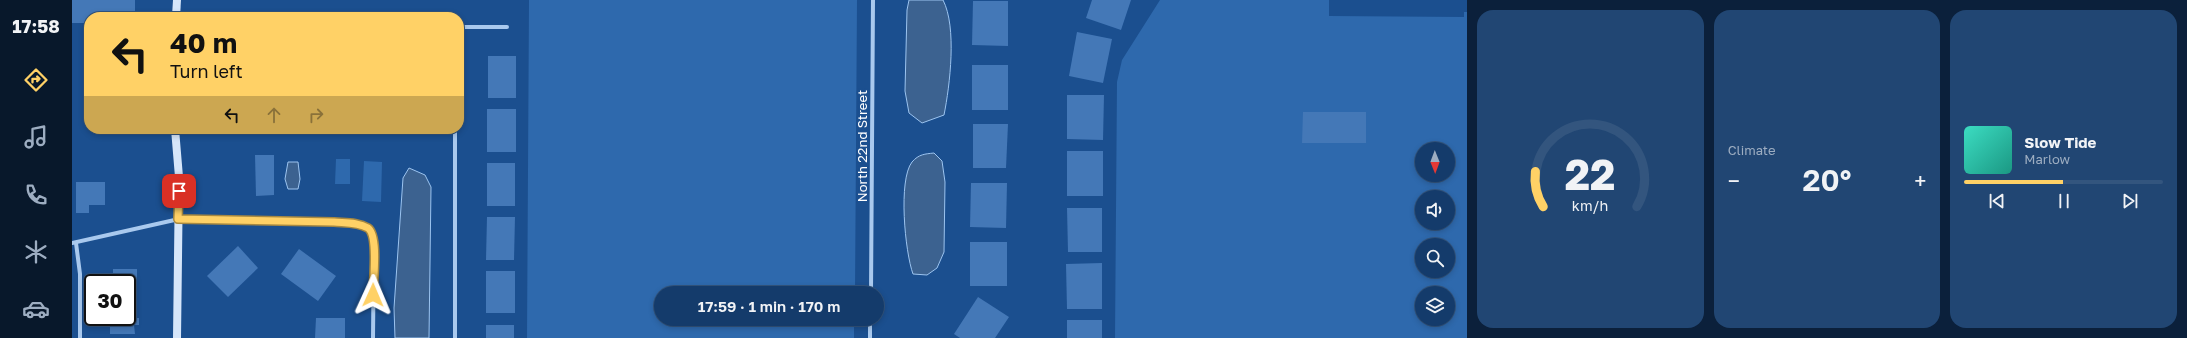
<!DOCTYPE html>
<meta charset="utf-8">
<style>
:root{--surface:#143b6b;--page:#214673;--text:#f1f3f6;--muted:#9dadc1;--line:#33557e;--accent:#ffd166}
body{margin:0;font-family:"Golos Text",sans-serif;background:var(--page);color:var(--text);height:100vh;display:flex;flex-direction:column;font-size:15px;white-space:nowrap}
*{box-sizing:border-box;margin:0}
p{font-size:13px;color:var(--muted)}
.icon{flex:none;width:22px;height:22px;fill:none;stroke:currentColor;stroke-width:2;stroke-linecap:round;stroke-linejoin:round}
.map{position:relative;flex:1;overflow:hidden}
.drawer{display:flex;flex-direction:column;gap:10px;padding:10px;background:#0b203b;width:720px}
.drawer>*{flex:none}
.guide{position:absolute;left:12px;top:12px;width:380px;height:122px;border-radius:16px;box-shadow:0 2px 6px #0003,0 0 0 1px var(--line);background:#ffd166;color:#111;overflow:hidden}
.needle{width:26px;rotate:179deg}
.buttons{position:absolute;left:1343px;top:142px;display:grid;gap:8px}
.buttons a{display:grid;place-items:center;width:40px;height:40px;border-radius:50%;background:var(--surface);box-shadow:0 2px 6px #0003,0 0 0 1px var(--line);font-size:20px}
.speed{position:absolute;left:12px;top:274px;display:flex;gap:8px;font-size:20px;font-weight:700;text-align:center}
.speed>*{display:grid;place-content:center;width:52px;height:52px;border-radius:50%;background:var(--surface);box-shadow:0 2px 6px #0003,0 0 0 1px var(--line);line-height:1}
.speed .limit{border:2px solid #111;border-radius:6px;background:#fff;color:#111}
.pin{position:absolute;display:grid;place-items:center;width:34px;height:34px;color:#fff;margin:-17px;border-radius:8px;box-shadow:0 2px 6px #0006}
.me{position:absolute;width:44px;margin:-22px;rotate:1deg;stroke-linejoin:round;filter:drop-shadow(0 0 3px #0008)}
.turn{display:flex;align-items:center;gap:14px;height:84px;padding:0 20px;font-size:18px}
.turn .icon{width:52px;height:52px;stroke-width:2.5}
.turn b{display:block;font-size:28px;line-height:34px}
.lanes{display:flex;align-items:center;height:38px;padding:0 20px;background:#0003;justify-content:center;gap:20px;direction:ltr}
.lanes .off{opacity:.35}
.big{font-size:30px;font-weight:600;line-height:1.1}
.drawer .card{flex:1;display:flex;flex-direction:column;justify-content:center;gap:6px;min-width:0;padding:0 14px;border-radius:16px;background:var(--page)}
.drawer .dial{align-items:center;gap:0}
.dial svg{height:104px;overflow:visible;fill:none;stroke:var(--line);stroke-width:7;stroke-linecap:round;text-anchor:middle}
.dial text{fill:var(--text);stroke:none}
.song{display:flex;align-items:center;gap:12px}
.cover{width:48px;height:48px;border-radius:6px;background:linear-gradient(135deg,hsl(170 70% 55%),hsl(170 70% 35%))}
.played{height:4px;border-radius:2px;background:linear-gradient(90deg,var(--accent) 50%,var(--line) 50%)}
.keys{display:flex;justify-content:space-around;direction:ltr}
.heat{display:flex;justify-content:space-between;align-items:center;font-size:22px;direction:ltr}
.drawer .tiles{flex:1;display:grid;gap:10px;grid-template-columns:repeat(3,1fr)}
.trip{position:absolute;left:582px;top:286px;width:230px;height:40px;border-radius:20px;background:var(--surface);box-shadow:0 2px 6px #0003,0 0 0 1px var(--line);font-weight:600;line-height:40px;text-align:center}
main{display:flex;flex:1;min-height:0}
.tabs{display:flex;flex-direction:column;width:72px;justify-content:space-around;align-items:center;background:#08182b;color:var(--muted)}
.tabs .icon{width:28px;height:28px}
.tabs .active{color:var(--accent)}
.tabs b{font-size:18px;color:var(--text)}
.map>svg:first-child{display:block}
</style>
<main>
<nav class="tabs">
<b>17:58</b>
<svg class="icon active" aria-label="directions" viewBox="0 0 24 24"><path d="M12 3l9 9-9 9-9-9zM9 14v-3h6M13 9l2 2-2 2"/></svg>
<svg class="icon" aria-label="music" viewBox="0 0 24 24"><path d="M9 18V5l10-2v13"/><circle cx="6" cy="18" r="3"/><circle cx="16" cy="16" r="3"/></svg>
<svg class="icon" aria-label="phone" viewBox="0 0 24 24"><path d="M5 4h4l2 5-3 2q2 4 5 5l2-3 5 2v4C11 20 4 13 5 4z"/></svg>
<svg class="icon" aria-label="climate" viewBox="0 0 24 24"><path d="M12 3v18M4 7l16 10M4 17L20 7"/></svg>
<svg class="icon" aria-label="car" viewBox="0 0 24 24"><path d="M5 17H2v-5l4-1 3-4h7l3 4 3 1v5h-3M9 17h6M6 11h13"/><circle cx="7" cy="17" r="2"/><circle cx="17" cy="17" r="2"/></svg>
</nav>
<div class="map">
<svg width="1395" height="338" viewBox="0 0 1395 338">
<rect width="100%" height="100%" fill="#1b4f8f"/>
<g fill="#2e69ad" fill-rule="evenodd">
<path d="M457,0H785L783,293H589V319H782V338H455Z"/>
<path d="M1088,0H1257V16L1392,17V12H1395V338H1043L1045,82L1050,60ZM1350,149H1376V175H1350ZM1350,197H1376V223H1350ZM1350,245H1376V271H1350ZM1350,293H1376V319H1350Z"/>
<path d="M264,159H278V184H263Z"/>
<path d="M292,161L310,162L309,202L290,201Z"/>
</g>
<g fill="#3c6290" stroke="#9cc4f0">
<path d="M837,0H871C885,27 878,85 872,115L850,123L837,113L833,91L835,10Z"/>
<path d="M862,153L870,161L873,182L872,252L865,268L855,275L841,274C833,252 826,180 840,162C847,154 853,154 862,153Z"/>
<path d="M216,162H226L228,179L226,189H216L213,179Z"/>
<path d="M337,168L353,175L359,187L357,338H323L322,308L331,178Z"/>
</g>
<g fill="#4478b7">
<path d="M0,0H63V17H17V23H0Z"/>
<path d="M1020,0H1059L1049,30L1014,18Z"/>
<path d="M901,1H936V46L900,45Z"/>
<path d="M212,12L229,13V17H212Z"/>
<path d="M1005,32L1040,39L1031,83L997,76Z"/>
<rect x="416" y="56" width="28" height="42"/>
<rect x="900" y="65" width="36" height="45"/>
<path d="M995,95H1032L1031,140L995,139Z"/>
<rect x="415" y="109" width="29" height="43"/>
<path d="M1231,112H1294V143H1230Z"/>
<path d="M901,124H936L934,168H901Z"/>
<rect x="995" y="151" width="36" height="45"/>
<path d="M183,155H202V195L184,196Z"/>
<rect x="415" y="163" width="28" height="43"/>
<path d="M4,182H33V205H17V213H4Z"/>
<path d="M899,183H935L934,228L898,227Z"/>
<path d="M995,208H1030V252H996Z"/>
<path d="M415,217H443L442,260H414Z"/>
<rect x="898" y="242" width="37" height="44"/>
<path d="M166,246L186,268L156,297L135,276Z"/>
<path d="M227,249L264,276L246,301L209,274Z"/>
<path d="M1030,263V309H995L994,264Z"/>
<path d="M41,269H65V297H55V283H35V273H41Z"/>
<rect x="414" y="271" width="29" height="42"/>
<path d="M906,297L937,317L923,338H888L882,334Z"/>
<path d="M55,305H62V318H67V325H62L63,334H38V323H35L34,317H55Z"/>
<path d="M244,318H273V338H243Z"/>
<rect x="995" y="320" width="35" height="18"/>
<rect x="414" y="325" width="28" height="13"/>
</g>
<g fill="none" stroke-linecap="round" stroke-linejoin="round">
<g stroke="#a9c9ee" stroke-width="4">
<path d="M387,41L388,27H435"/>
<path d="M246,129L383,130"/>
<path d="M0,243L107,219L285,223L296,228L302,238L301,338"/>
<path d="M4,243L8,274V338"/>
<path d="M799,293L801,0"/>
<path d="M383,338V129"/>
<path d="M798,338V319"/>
</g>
<g stroke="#d6e6fa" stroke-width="8">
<path d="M104,17L105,0"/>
<path d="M103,129L107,177L105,338"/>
</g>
</g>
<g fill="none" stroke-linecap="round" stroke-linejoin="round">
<g stroke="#a68842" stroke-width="10">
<path id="route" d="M107,191L106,219L262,222C273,223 286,222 296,228C307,236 301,281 301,295"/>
</g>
<use href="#route" stroke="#ffd166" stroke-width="7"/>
</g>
<g text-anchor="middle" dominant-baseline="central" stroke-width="4" stroke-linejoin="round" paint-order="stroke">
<g font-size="13" fill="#fff" stroke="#1b4f8f">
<text transform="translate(790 146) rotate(-90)">North 22nd Street</text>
</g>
</g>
</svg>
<div class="buttons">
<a><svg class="needle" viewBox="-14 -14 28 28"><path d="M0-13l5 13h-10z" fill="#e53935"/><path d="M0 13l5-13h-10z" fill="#9dadc1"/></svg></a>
<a><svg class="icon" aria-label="sound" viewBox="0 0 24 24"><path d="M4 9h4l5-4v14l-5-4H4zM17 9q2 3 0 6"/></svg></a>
<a><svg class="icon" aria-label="search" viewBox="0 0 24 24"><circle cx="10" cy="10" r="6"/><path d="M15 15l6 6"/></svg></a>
<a><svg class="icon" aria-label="layers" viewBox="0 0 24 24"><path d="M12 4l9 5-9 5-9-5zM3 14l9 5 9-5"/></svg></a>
</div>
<div class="speed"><div class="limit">30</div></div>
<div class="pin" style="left:107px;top:191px;background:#d93025"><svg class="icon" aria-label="arrive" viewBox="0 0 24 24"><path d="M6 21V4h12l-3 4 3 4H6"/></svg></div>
<svg class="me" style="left:301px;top:295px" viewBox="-20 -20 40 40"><path d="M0-17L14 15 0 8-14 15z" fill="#ffd166" stroke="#fff" stroke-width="4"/></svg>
<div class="trip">17:59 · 1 min · 170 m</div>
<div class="guide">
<div class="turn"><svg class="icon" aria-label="left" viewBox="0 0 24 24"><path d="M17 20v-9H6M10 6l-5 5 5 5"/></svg><div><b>40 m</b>Turn left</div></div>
<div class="lanes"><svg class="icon" aria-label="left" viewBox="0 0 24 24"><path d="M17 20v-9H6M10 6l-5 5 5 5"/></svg><svg class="icon off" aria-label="ahead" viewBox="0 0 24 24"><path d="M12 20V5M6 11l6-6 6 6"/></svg><svg class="icon off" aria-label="right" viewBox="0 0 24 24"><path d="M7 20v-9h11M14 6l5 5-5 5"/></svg></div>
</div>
</div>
<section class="drawer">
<div class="tiles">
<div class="card dial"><svg viewBox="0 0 100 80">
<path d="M14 69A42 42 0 1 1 86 69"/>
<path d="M14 69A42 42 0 0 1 8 42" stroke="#ffd166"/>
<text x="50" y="56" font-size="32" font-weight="700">22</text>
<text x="50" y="72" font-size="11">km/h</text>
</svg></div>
<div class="card"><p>Climate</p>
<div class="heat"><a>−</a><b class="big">20°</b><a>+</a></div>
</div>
<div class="card">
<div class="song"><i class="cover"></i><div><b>Slow Tide</b><p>Marlow</p></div></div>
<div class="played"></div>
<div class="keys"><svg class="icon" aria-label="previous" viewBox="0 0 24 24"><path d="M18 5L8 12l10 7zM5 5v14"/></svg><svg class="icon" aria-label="pause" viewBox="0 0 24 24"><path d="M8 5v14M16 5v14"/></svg><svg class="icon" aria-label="next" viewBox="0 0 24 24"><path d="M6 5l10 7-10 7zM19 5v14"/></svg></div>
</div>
</div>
</section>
</main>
